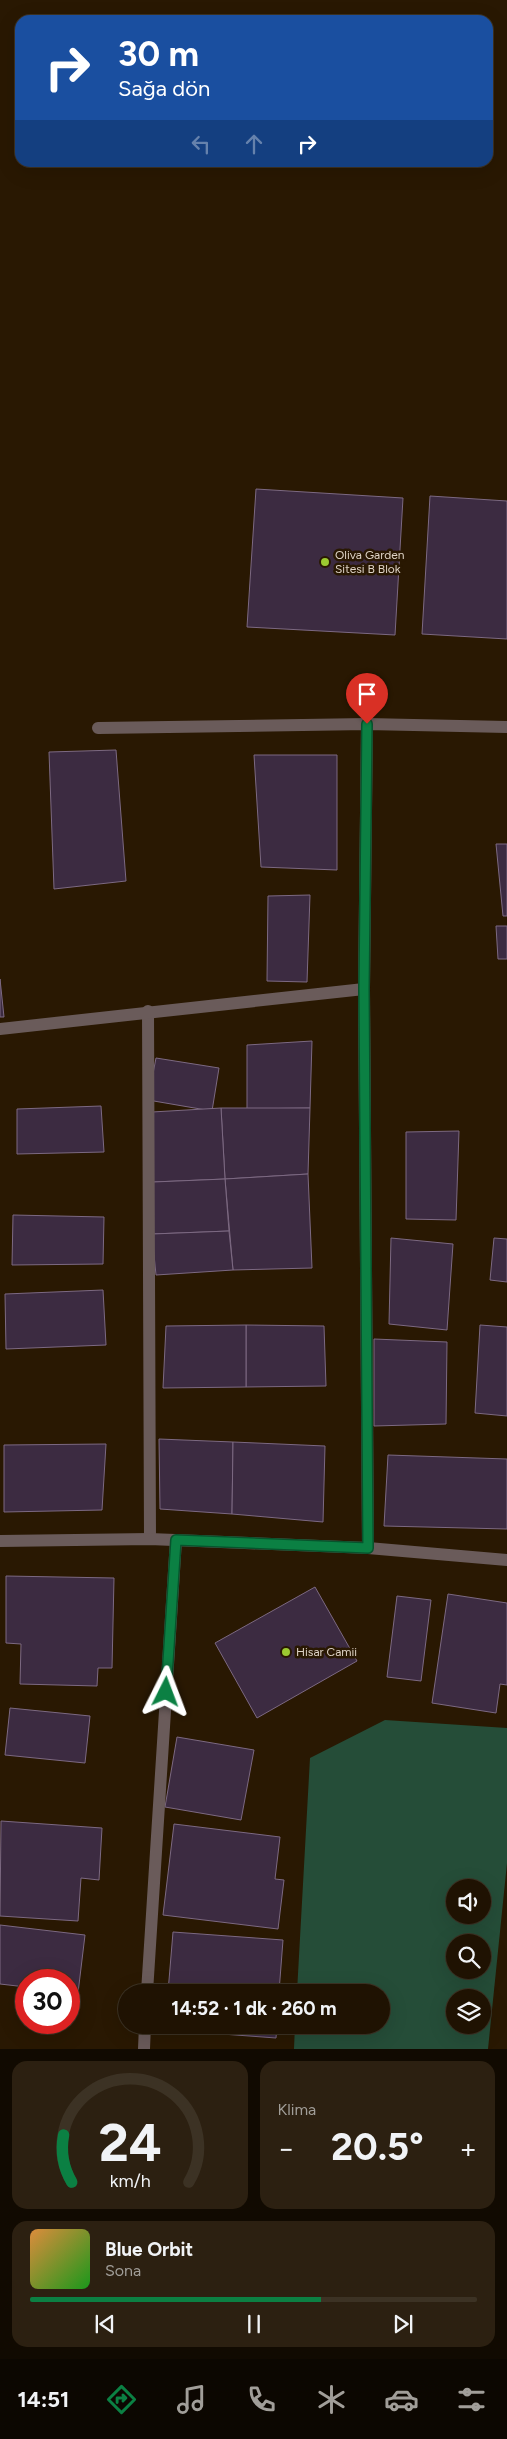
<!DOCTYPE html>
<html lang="tr">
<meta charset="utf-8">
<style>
:root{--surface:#1f1202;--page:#2c2011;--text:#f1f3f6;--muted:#a19e99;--line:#3c3224;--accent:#0b8043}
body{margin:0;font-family:Figtree,sans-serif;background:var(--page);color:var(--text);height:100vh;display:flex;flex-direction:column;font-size:19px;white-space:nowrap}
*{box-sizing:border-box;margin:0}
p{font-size:16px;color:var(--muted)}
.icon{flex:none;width:28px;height:28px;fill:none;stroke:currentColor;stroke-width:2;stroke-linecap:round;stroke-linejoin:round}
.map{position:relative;height:2049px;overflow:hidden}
.details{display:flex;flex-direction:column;gap:12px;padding:12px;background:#110a01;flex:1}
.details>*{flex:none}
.banner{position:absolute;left:15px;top:15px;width:478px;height:152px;border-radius:15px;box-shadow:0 5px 20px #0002,0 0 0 1px var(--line);background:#1a4fa0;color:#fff;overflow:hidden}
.fabs{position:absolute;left:446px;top:1879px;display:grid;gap:10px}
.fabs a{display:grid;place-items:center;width:45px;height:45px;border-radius:50%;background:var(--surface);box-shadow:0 5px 20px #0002,0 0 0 1px var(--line);font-size:25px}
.speed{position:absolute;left:15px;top:1969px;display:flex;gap:10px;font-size:25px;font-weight:700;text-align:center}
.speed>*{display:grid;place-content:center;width:65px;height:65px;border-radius:50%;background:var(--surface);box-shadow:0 5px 20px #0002,0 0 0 1px var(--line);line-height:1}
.speed .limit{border:8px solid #d22;background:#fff;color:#111}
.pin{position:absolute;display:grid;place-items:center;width:42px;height:42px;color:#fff;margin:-51px -21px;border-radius:50% 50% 50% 0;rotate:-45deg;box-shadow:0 0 5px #0007}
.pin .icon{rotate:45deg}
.me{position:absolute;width:55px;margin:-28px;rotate:3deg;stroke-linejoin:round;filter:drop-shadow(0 0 4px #0008)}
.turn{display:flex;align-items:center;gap:18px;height:105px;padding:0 20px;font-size:22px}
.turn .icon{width:65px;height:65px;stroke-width:2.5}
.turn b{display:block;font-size:35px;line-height:42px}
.lanes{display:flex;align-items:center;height:48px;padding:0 20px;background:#0003;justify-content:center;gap:25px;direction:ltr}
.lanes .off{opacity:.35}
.big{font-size:38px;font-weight:700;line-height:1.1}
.details .card{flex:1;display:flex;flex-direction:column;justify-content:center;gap:8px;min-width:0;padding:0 18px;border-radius:15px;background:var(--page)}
.details .dial{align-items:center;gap:0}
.dial svg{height:130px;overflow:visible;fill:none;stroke:var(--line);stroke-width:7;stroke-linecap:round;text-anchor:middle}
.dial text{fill:var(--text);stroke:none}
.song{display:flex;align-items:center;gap:15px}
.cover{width:60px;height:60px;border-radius:8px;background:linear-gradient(135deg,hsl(30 70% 55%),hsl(120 70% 35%))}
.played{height:5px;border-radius:2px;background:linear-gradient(90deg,var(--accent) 65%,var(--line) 65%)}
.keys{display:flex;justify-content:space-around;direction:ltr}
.heat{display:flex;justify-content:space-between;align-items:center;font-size:28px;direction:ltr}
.details .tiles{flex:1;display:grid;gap:12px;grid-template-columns:1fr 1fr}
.card:last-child{grid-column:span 2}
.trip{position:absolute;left:118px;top:1984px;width:272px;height:50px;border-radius:25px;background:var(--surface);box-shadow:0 5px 20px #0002,0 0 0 1px var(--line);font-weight:700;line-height:50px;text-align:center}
.dock{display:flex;height:80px;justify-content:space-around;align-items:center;background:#0c0701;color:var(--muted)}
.dock .icon{width:35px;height:35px}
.dock .current{color:var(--accent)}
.dock b{font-size:22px;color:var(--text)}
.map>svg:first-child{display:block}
</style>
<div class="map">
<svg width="507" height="2049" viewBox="0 0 507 2049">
<rect width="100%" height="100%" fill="#291802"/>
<path fill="#254d38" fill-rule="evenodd" d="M385,1720L507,1728V1863L488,2049H294L295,2025H381V1992H297L310,1758ZM455,1888H482V1915H455ZM455,1942H482V1970H455ZM455,1998H482V2025H455Z"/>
<g fill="#3c2b41" stroke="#7c6982">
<path d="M256,489L403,498L395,635L247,627Z"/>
<path d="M430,496L507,501V639L422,634Z"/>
<path d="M116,750L126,881L54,889L49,752Z"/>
<path d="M254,755H337V870L261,867Z"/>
<path d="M496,844H507V916H503Z"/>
<path d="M310,895L307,982L267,981L268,896Z"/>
<path d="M496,926H507V959H498Z"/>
<path d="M0,979L4,1017H0Z"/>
<path d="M312,1041L310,1108L247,1109V1045Z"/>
<path d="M156,1058L219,1068L212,1111L148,1100Z"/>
<path d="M101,1106L104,1152L17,1154V1109Z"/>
<path d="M221,1108H310L308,1174L225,1179Z"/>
<path d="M221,1108L225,1179L153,1182L152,1112Z"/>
<path d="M459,1131L456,1220L406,1219V1132Z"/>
<path d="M308,1174L312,1268L233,1270L225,1179Z"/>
<path d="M225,1179L229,1231L152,1234L153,1182Z"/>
<path d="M13,1215L104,1217L103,1264L12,1265Z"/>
<path d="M229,1231L233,1270L156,1275L152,1234Z"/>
<path d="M391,1238L453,1244L447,1330L389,1324Z"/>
<path d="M494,1238L507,1239V1282L490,1280Z"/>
<path d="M103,1290L106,1345L6,1349L5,1294Z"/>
<path d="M246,1325L324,1326L326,1386L246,1387Z"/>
<path d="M246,1325V1387L163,1388L166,1326Z"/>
<path d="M480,1325L507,1327V1416L475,1413Z"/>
<path d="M374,1339L447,1342L446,1424L374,1426Z"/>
<path d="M159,1439L233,1442L232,1514L160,1509Z"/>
<path d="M233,1442L325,1446L323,1522L232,1514Z"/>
<path d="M106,1444L102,1510L4,1512V1445Z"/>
<path d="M388,1455L507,1459V1529L384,1526Z"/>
<path d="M6,1576L114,1578L112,1668H98L97,1686L20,1684L21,1644L6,1643Z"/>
<path d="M315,1587L357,1661L257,1718L215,1643Z"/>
<path d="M448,1594L507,1603V1685L500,1684L496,1713L432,1703Z"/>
<path d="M397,1596L431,1600L421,1681L387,1677Z"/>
<path d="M10,1708L90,1716L85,1763L5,1755Z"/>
<path d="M177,1737L254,1750L241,1820L165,1807Z"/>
<path d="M1,1821L102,1828L99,1880L81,1878L78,1921L0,1916Z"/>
<path d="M174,1824L280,1837L275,1879L284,1880L278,1929L163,1915Z"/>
<path d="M0,1925L85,1935L78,1993L69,1992V1980H26V1987L0,1984Z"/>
<path d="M173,1932L283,1940L279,1992H168Z"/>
<path d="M169,2025H277L276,2038L168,2030Z"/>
</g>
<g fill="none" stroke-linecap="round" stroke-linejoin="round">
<g stroke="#6a5b5a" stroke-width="12">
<path d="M367,724L364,989L368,1548"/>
<path d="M98,728L367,724L507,727"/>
<path d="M148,1011L150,1539"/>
<path d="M0,1029L364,989"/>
<path d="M0,1541L150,1539L368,1548L507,1560"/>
<path d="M147,1992L176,1540"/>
<path d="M144,2049L145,2025"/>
</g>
</g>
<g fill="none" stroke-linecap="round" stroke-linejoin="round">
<g stroke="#07532c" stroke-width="12">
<path id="route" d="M166,1692L176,1540L368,1548L364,989L367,724"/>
</g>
<use href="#route" stroke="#0b8043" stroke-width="9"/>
</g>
<g fill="#9cca31" stroke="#291802" stroke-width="2">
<circle cx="325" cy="562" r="5"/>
<circle cx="286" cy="1652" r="5"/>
</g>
<g text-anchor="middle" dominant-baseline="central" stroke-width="5" stroke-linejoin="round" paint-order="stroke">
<g font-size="12" fill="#dfd4c7" stroke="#291802" text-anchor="start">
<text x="335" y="555">Oliva Garden<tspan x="335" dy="14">Sitesi B Blok</tspan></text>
<text x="296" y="1652">Hisar Camii</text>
</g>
</g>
</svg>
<div class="fabs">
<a><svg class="icon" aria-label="sound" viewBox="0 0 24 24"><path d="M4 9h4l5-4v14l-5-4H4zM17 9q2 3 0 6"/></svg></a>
<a><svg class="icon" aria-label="search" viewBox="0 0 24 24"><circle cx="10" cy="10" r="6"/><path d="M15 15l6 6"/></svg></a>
<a><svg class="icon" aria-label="layers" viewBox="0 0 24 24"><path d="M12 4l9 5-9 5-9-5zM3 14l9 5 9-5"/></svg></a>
</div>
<div class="speed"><div class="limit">30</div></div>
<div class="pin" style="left:367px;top:724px;background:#d93025"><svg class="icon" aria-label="arrive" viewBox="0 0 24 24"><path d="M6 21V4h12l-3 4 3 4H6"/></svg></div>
<svg class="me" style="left:166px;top:1692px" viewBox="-20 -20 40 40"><path d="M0-17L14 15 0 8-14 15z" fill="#0b8043" stroke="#fff" stroke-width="4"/></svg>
<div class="trip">14:52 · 1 dk · 260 m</div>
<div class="banner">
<div class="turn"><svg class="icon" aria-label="right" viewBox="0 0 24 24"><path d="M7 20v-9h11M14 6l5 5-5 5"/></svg><div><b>30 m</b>Sağa dön</div></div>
<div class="lanes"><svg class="icon off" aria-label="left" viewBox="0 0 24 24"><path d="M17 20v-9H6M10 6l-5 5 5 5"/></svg><svg class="icon off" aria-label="ahead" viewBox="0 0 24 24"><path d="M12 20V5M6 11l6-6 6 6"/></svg><svg class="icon" aria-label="right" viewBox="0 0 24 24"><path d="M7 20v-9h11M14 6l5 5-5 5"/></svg></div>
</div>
</div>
<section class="details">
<div class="tiles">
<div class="card dial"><svg viewBox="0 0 100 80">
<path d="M14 69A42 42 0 1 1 86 69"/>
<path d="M14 69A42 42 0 0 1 9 40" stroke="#0b8043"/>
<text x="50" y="56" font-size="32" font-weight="700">24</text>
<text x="50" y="72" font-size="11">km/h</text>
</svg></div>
<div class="card"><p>Klima</p>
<div class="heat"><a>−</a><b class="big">20.5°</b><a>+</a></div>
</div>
<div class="card">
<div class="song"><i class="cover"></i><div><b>Blue Orbit</b><p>Sona</p></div></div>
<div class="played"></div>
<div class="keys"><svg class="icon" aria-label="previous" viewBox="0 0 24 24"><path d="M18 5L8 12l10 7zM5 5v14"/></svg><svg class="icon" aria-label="pause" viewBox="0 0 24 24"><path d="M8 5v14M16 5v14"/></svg><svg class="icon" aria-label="next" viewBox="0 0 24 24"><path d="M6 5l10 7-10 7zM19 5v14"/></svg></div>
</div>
</div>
</section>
<nav class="dock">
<b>14:51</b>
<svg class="icon current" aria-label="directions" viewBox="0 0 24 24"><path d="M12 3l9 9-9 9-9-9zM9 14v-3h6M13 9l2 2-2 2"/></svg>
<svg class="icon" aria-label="music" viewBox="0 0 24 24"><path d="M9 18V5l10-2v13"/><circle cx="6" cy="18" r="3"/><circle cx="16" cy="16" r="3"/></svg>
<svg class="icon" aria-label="phone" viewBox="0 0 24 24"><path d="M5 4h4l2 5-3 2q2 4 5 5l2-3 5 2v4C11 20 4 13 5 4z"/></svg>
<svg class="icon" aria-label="climate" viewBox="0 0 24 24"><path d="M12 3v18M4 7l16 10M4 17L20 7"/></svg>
<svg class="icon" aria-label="car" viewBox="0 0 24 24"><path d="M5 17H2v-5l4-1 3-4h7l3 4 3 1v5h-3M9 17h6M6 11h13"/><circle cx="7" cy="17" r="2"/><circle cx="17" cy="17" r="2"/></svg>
<svg class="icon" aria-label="filters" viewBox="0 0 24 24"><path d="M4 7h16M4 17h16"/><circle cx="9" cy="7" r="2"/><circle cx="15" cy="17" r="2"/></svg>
</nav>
